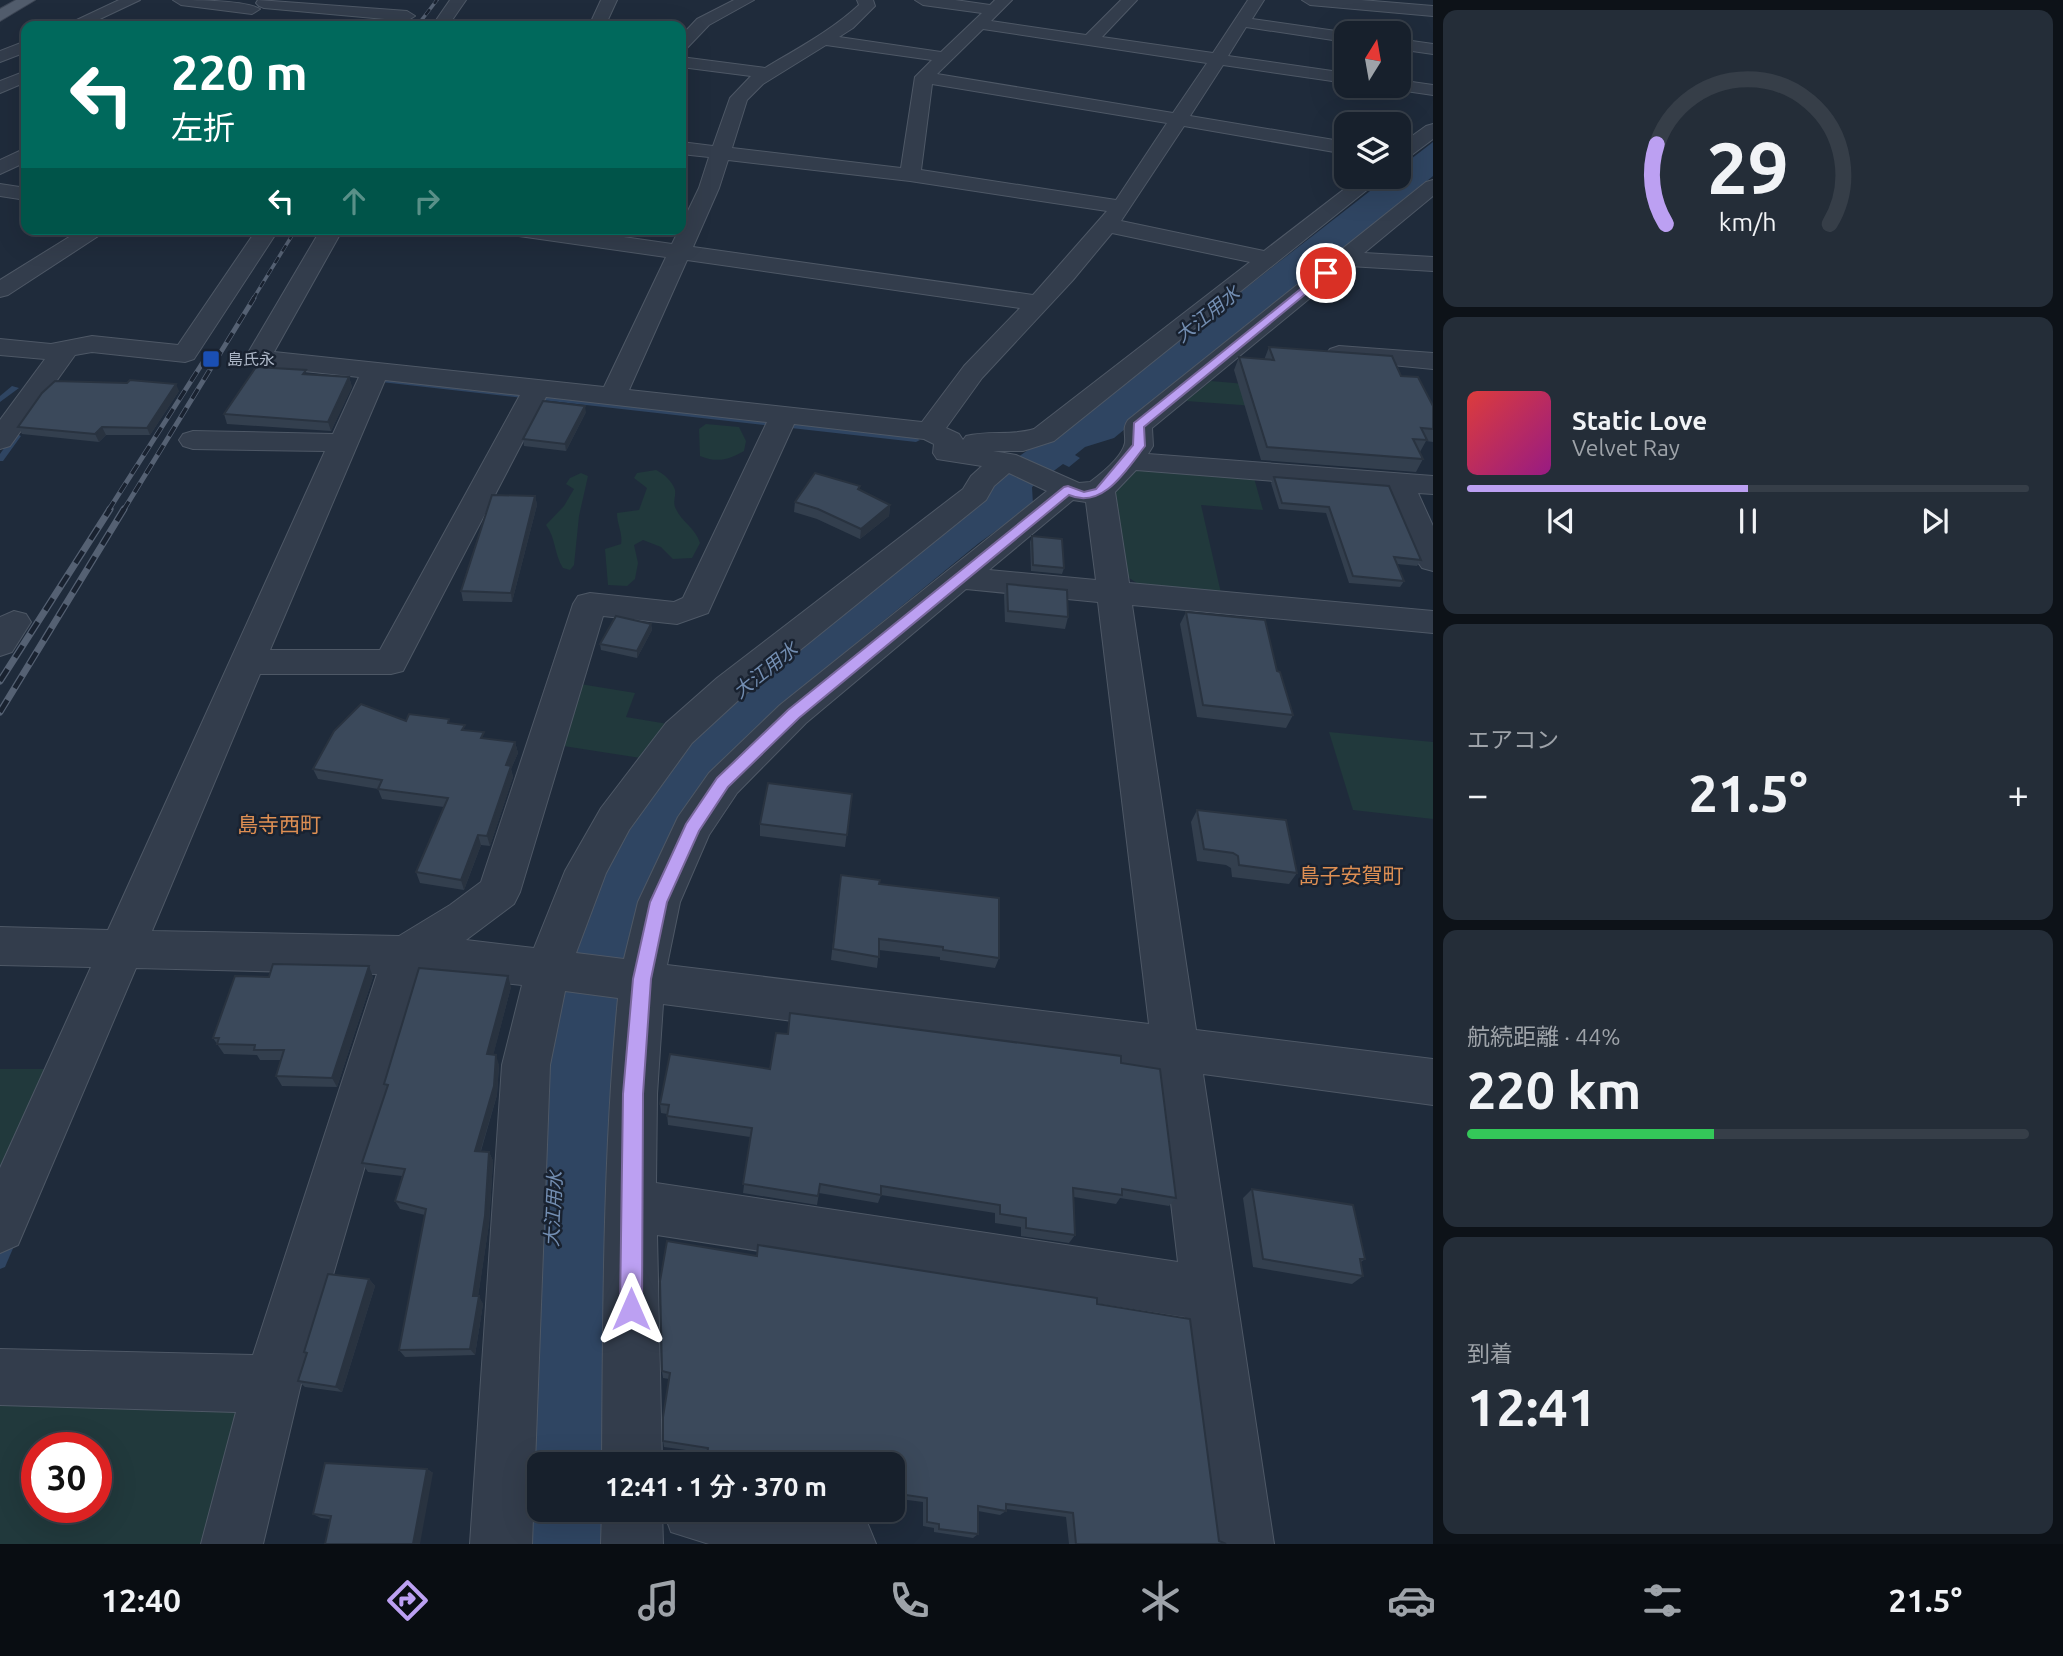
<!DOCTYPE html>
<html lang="ja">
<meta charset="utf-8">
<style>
:root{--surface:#17202c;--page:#242d38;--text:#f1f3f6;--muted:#9ea3a9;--line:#363e48;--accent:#bca0f2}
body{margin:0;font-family:Ubuntu,"Noto Sans JP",sans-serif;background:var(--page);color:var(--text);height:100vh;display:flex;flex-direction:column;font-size:26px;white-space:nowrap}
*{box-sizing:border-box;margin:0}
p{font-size:23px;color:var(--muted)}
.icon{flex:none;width:38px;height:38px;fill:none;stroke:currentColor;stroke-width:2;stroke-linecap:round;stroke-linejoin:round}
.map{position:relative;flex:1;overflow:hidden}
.drawer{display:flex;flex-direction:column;gap:10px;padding:10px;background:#0d1218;width:630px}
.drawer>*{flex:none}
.banner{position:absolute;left:21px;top:21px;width:665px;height:214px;border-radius:14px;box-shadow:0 7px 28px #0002,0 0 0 2px var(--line);background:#00695c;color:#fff;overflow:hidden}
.needle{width:46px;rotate:11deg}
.buttons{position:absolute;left:1334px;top:21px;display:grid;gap:14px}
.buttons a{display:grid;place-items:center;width:77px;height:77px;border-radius:14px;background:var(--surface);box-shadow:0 7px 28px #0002,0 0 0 2px var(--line);font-size:35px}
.speed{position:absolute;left:21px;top:1432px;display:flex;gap:14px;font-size:35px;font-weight:700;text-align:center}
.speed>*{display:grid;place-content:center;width:91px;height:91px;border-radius:50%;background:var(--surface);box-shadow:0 7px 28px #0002,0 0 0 2px var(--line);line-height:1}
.speed .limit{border:10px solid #d22;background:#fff;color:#111}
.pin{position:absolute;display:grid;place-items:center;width:60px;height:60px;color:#fff;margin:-30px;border:4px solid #fff;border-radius:50%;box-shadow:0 2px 7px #0007}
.me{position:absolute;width:77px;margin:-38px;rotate:0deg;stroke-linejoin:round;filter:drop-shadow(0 0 5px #0008)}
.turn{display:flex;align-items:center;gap:24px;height:147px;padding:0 35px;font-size:32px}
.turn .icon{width:91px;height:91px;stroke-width:2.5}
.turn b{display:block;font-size:49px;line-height:60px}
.lanes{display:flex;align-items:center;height:66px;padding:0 35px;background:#0003;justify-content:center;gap:35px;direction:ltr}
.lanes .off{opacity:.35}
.big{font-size:52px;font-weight:600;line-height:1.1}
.drawer .widget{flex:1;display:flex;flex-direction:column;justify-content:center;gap:10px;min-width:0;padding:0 24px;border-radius:14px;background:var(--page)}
.drawer .dial{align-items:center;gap:0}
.dial svg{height:182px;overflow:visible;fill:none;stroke:var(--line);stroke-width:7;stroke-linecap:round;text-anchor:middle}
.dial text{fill:var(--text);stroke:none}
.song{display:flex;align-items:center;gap:21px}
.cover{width:84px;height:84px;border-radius:10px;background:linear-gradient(135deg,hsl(0 70% 55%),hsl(310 70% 35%))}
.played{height:7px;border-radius:4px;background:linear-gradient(90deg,var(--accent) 50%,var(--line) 50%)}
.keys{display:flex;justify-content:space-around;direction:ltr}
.heat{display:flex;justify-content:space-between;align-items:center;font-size:38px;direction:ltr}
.charge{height:10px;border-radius:5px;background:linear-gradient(90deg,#34c759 44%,var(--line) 0)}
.trip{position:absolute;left:527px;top:1452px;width:378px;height:70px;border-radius:14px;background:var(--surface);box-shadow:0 7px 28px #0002,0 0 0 2px var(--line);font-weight:600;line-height:70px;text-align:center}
.dock{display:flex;height:112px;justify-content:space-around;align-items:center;background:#090d12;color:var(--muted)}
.dock .icon{width:49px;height:49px}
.dock .selected{color:var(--accent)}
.dock b{font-size:32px;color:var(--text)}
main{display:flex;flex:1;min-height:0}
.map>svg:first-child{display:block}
</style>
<main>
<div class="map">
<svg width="1433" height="1544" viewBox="0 0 1433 1544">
<rect width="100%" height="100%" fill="#1f2b3b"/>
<g fill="#21393c" fill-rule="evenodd">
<path d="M1211,381L1257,385L1312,410L1186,401Z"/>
<path d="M706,424L739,427L746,441L744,451C728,460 718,463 700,456L699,429Z"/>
<path d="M1136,467L1254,478L1263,510L1201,505L1221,593L1140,585L1126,576L1114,487Z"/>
<path d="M656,470C663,473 673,482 675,490C676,496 673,501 675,507C681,522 695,527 700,543L692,558L673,559L661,547L643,540L634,545L638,563L635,579L627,586L608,585L605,549L621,544C623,533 617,525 617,513L639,510L647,488L634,478L637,473Z"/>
<path d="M581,473L588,476L579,516L574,565L570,570L563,568C554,554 556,538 546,525L564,506L574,489L566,484L570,478Z"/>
<path d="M574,683L635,693L626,717L674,725L647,759L557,745Z"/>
<path d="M1329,732L1433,742V819L1353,810Z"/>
<path d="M0,1069H53L0,1189Z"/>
<path d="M0,1394L233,1403L252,1427L220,1544H0ZM37,1447H96V1507H37Z"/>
</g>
<path fill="#2f4562" d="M1433,142V176L1114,438L1085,447L1075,455L1080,458L1069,467L1063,464L1032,487L1033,504L979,543L779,706L628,961L615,1027L606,1465H539V1510H604V1544H514L544,1073L594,872L681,743L1014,460L1142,369L1388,177H1398V169Z"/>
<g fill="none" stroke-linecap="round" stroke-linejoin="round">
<g fill="#2f4562" fill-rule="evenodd">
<path d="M378,378L916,438L920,440L916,442L381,382L377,380Z"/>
<path d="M12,386L19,388L0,402V396Z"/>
<path d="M14,434H17L21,436L3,461H0V454Z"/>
<path d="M10,1232L15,1234L17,1239L5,1267L0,1269V1245L5,1234Z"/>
</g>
<g stroke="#4e5866" stroke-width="2">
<g id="minor">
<path d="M119,0H140L85,26H64Z"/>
<path d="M173,0C194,0 245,0 260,9L252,14L181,5Z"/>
<path d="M258,0L407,11L415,16L407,21L264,8L259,6L256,3Z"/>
<path d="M450,0H466L448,26H432Z"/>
<path d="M601,0H617L605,26H589Z"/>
<path d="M734,0H754L709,25L687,48L681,50V36L697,19Z"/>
<path d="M857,0H873L875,6L853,28L839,37L941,52L982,13L923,5L915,0H955L990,5L995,0H1012L991,21L1086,35L1121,0H1137L1102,37L1213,53L1248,0H1264L1252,19L1350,33H1346V42L1246,27L1228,56L1346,73V83L1223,65L1190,116L1346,142V154L1184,126L1121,221L1264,251L1360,177H1383L1054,441L1023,451H993L1016,455L1079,483L1090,482C1101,474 1122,457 1125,443C1126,434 1122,428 1128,420L1426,182L1433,180V196L1364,253L1433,257V271L1349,266L1152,428L1153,446L1148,454L1433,476V494L1418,493L1433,526V571L1422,568L1417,561L1387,490L1136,470L1115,492L1129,583L1433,611V633L1132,605L1196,1030L1433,1059V1105L1203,1074L1274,1544H1212L1185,1317L657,1235L662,1465H602C603,1309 603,1153 618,998L565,991L550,1065L532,1544H470L502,1065L522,985L421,975L301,1384L263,1544H201L236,1412L0,1405V1349L253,1355L377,974L136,968L18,1245L0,1253V1168L91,967L0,965V927L108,930L325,451L193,449L183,446L179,440L183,434L193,431L333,434L359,377L258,366L249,363L245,358L321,229H343L274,352L604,387L666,257L519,236L511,234L508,229H568L672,244L699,188L709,157L681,154V142L713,146L730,98L751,76L681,67V57L765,68C798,48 831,31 859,5ZM983,29L1207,63L1173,113L937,74ZM826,45L932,60L915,77L901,168L732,148L747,100L763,84ZM932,84L1167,123L1116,200L921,170ZM728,160L910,181L1107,211L1033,295L693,247L719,188ZM1112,233L1250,262L1034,429C1012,436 989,430 966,436L963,440L959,434L946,428L982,378L1073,280ZM687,260L1020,308L964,366L922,422L629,390ZM385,380L520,395L380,650H270ZM546,397L767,422L683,598L674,602L590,593L578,596L573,604L481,882L450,905L399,936L152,931L260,674H391L403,671ZM794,424L924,439L934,444L933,453L937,459L982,466L971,476L963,489L717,678L666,723L601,808L565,871L534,948L466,940L514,904L520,892L603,616L677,624L708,613ZM1009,473L1047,491L780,705L709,773L678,817L638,902L624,959L576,953L606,873L629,830L692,743L743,696L986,500L994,486ZM1073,500L1086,502L1096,580L989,570ZM966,589L1098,602L1149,1024L667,965L680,902L709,835L737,793L806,723ZM663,1004L1155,1068L1178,1262L656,1183L657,1094Z"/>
<path d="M1302,0H1361L1433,6V16L1310,5Z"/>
<path d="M1398,39L1433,44V54L1398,49Z"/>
<path d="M26,41V52L0,62V51Z"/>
<path d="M26,71V82L0,93V81Z"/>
<path d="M1398,80L1433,85V95L1392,89L1390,86H1398Z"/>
<path d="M1433,124V139L1405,160L1398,162V146L1426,126Z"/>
<path d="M26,148V162L0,174V160Z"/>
<path d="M0,184L26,188V200L0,196Z"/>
<path d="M82,229H109L8,295L0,297V280Z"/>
<path d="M257,229H279L194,359L185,362L92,352L75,355L10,446L0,449V420L45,359L0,355V339L51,344L92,336L178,345Z"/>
<path d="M1339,346L1433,353V369L1330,359L1326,354L1330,349Z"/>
<path d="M14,611L26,614L31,622L12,652L0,656V617Z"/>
<path d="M602,1510H662L663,1544H601Z"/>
<path d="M663,1510H832L867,1522L876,1544H709L671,1532Z"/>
</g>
</g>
<g stroke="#3d4655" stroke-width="2">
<path id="major" d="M16,0H35L0,21V9Z"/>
</g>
<use href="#minor" fill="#333d4c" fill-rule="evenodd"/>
<use href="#major" fill="#515c6c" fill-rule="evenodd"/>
<g stroke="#556173" stroke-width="3.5">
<g id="rail-far2">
<path d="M417,26L437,0"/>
<path d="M253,299L296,229"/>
</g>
</g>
<g stroke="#556173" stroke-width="5">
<g id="rail-far1">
<path d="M108,511L207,356"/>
<path d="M123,511L254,298"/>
</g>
</g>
<g stroke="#556173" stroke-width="7">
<g id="rail">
<path d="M0,681L110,509"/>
<path d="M0,712L124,509"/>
</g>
</g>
<use href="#rail-far2" stroke="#192230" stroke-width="2.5" stroke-dasharray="7" stroke-linecap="butt"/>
<use href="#rail-far1" stroke="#192230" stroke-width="3.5" stroke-dasharray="11" stroke-linecap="butt"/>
<use href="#rail" stroke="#192230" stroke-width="4.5" stroke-dasharray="14" stroke-linecap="butt"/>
</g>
<g fill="#333f4e">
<path d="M1269,347L1401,376L1433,406V442L1426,441L1420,452L1423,459L1416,472L1261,460L1234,370L1239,357L1264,360Z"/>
<path d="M307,375L349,377L352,387L331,431L227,424L224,414Z"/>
<path d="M179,391L150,435H106L99,442L22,434L18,427Z"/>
<path d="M586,412L566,451L524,446L523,439Z"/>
<path d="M1274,477L1389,486L1421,560L1417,566L1397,564L1404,581L1400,587L1349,583L1326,513L1279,509L1271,483Z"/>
<path d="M860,486L859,490L890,505L889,516L860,539L817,519L794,512L795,502Z"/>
<path d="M535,496L537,505L512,602L463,601L461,591Z"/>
<path d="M1032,536L1064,568L1062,574L1031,571L1030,542Z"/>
<path d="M1007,584L1068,617L1065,629L1005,622L1004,595Z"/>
<path d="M1186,612L1277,671L1293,715L1286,728L1197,717L1180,624Z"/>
<path d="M651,624L652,630L637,658L601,650L600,644Z"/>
<path d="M406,721L450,723L485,739L515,742L518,753L511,769L513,777L490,846L481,845L464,890L420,883L416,872L444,807L382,799L378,789L318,779L313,769Z"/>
<path d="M852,794L845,847L760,836V824Z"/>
<path d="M1197,810L1297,873L1289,884L1232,877L1231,868L1226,865L1197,861L1191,822Z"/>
<path d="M879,884L999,958L995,968L940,960V957L879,950L877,968L831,960L839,886Z"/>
<path d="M373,977L337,1087L282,1086L276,1076L281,1060H260L257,1055L224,1054L213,1038Z"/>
<path d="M511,987L493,1055L499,1065L497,1095L481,1151L489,1152L493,1161L489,1224L478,1296L483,1304L475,1355L405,1357L399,1350L425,1215L400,1209L395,1201L402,1176L368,1172L362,1163L386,1089L384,1084Z"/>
<path d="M1121,1063L1176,1198L1169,1206L1120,1198L1116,1204L1074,1197L1075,1235L1069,1243L1021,1236V1227L995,1223V1213L881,1195L878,1203L819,1193L817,1205L743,1193L750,1137L668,1125L667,1114L661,1113L660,1104L770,1069Z"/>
<path d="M1252,1189L1365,1259L1361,1262L1363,1276L1352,1284L1253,1267L1243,1198Z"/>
<path d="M757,1256L1097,1304L1219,1541L1226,1544H1069L1066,1517L1006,1509V1511L1000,1515L978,1511V1534L973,1538L934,1532V1528L923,1526V1502L892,1498V1465H722L707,1462L708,1453L664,1447L663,1441L669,1379L663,1378L662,1371Z"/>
<path d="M369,1279L375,1286L342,1392L305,1387L298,1381L307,1354L304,1352Z"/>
<path d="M427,1469L433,1473L330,1519L321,1518L313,1514Z"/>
</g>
<g fill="#293340">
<path d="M349,377L352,387L331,431L328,422Z"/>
<path d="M176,384L179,391L150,435L147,428Z"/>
<path d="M585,406L586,412L566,451L565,444Z"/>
<path d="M102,427L106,435L99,442L95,434Z"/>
<path d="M535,496L537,505L512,602L511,593Z"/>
<path d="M890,505L889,516L860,539L861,529Z"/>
<path d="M651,624L652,630L637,658V651Z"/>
<path d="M515,742L518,753L511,769L513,777L490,846L487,836L506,765Z"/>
<path d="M478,835L481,845L464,890L461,880Z"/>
<path d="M369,966L373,977L337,1087L332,1078Z"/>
<path d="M508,976L511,987L491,1064L487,1054Z"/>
<path d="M496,1055L499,1065L497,1095L478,1159L475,1151Z"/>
<path d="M489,1152L493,1161L489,1224L477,1304L473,1296Z"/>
<path d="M369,1279L375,1286L342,1392L336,1387Z"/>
<path d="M479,1296L483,1304L475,1355L470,1349Z"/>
<path d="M427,1469L433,1473L420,1544H413Z"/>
</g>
<g fill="#3b495b" stroke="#293340" stroke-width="2">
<path d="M1269,347L1392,356L1401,376L1418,377L1433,406V429L1421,428L1427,440L1413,439L1423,459L1267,447L1239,357L1274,360Z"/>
<path d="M256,367L306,370L303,374L349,377L328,422L224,414Z"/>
<path d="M130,380L176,384L147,428L102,427L95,434L18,427L42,393L55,381L127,383Z"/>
<path d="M543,401L585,406L565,444L523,439Z"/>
<path d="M815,473L860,486L858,489L890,505L861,529L818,509L795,502Z"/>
<path d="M1274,477L1389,486L1421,560L1394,557L1404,581L1353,576L1329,507L1282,503Z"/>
<path d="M492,495L535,496L511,593L461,591Z"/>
<path d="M1032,536L1062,539L1064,568L1033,565Z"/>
<path d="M1007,584L1067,590L1068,617L1008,611Z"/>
<path d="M1186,612L1265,620L1277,671L1280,672L1293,715L1203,705Z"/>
<path d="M616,616L651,624L637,651L600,644Z"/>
<path d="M361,704L406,721L409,714L449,719L448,723L465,725L462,730L484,732L481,738L515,742L506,765L511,766L487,836L478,835L461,880L416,872L448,798L378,789L382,780L313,769L334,731Z"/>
<path d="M768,783L852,794L847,835L760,824Z"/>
<path d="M1197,810L1286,820L1297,873L1239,865L1238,856L1233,853L1204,849Z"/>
<path d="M841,875L880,880L879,884L999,898V958L943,950V947L879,939V957L833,949Z"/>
<path d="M273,964L369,966L332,1078L276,1076L284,1050H254L255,1045L217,1044L219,1038H213L235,976L269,977Z"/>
<path d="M419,968L508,976L487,1054L496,1055L494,1086L475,1151L489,1152L485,1216L473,1296H479L470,1349L399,1350L426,1209L395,1201L405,1169L362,1163L388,1085L384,1084Z"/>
<path d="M790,1013L1121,1056V1063L1160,1069L1176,1198L1122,1189V1195L1073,1188L1075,1235L1026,1228V1218L1000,1214V1205L881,1186V1195L820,1184L818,1196L743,1184L752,1128L667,1116L669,1105L660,1104L670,1054L770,1069L776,1033L788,1034Z"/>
<path d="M1252,1189L1353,1205L1365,1259H1360L1363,1276L1263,1259Z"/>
<path d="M667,1241L757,1256L758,1245L1097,1298V1304L1190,1319L1219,1541L1226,1544H1076L1073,1513L1006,1504V1511L978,1506V1534L939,1529V1524L927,1522V1498L892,1493V1465H783L767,1462V1465H752L707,1457L708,1448L663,1441V1417L670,1373L662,1371L660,1281Z"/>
<path d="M328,1274L369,1279L336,1387L298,1381L307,1353L304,1352Z"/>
<path d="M325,1463L427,1469L413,1544H325L331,1516L313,1514Z"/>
</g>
<path fill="#bca0f2" stroke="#7a689d" stroke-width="2" d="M1323,271L1331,273L1144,427L1145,446C1127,469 1103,510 1069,495L799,718L728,787L699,831L667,902L651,979L643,1094L642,1309L639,1317L631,1320L623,1317L620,1309L623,1094L633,979L650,902L686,824L717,778L788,710L1064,487L1068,486L1084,492L1096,489L1133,445L1134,423Z"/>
<rect fill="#1a4fb4" stroke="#192230" stroke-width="2.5" x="202" y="350" width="18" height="18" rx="3.5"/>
<g text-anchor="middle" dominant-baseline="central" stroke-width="5" stroke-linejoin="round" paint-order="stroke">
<g font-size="16" fill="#aeb8c8" stroke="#192230" text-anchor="start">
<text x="227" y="359">島氏永</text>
</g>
<g font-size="19" font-style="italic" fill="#738eb2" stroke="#192230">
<text transform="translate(1207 314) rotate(-39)">大江用水</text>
<text transform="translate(765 670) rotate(-39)">大江用水</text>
<text transform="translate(553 1209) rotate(-87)">大江用水</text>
</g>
<g font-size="21" fill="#de8f53" stroke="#192230">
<text x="279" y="824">島寺西町</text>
<text x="1351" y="875">島子安賀町</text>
</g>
</g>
</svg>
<div class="buttons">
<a><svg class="needle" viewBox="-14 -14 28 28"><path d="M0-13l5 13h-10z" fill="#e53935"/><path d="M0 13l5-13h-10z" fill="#9ea3a9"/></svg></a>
<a><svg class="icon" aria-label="layers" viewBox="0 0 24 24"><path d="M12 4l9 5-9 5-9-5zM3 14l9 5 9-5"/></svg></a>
</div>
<div class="speed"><div class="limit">30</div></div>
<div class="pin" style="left:1326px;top:273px;background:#d93025"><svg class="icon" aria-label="arrive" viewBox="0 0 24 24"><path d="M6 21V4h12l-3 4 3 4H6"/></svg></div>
<svg class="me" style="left:631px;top:1309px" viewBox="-20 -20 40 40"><path d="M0-17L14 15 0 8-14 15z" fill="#bca0f2" stroke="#fff" stroke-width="4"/></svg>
<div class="trip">12:41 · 1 分 · 370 m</div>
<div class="banner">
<div class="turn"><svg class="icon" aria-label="left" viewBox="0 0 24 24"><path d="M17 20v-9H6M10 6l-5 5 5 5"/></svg><div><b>220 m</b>左折</div></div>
<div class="lanes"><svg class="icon" aria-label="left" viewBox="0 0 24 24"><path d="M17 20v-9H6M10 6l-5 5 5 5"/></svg><svg class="icon off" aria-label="ahead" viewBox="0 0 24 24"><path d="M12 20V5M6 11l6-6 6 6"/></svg><svg class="icon off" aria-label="right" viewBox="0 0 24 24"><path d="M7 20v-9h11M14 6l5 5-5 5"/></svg></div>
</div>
</div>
<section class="drawer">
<div class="widget dial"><svg viewBox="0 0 100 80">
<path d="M14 69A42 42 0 1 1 86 69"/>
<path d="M14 69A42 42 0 0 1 10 34" stroke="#bca0f2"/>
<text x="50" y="56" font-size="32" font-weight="700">29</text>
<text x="50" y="72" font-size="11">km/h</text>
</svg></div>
<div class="widget">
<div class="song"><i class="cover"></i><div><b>Static Love</b><p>Velvet Ray</p></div></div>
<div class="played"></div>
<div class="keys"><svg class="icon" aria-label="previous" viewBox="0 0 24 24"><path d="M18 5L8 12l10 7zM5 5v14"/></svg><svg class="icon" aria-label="pause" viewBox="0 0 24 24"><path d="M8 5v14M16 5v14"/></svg><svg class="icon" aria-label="next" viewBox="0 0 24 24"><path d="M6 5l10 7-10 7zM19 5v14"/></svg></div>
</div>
<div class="widget"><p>エアコン</p>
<div class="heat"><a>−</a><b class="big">21.5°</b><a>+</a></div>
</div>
<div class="widget"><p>航続距離 · 44%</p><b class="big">220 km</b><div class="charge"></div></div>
<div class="widget"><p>到着</p><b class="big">12:41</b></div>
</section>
</main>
<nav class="dock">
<b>12:40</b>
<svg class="icon selected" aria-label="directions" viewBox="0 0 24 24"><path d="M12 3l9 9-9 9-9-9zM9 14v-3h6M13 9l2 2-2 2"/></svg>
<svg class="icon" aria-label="music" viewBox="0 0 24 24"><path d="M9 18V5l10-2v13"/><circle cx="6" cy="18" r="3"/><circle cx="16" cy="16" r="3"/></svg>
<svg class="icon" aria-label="phone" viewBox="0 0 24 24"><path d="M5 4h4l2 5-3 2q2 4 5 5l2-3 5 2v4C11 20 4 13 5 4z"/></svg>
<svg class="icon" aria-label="climate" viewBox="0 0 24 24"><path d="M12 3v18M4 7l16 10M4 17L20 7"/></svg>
<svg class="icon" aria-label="car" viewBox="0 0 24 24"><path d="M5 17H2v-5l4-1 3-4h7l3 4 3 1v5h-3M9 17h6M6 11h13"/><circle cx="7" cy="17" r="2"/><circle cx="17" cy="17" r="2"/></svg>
<svg class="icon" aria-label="filters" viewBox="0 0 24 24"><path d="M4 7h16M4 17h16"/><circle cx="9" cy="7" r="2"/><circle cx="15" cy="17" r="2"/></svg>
<b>21.5°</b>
</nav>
